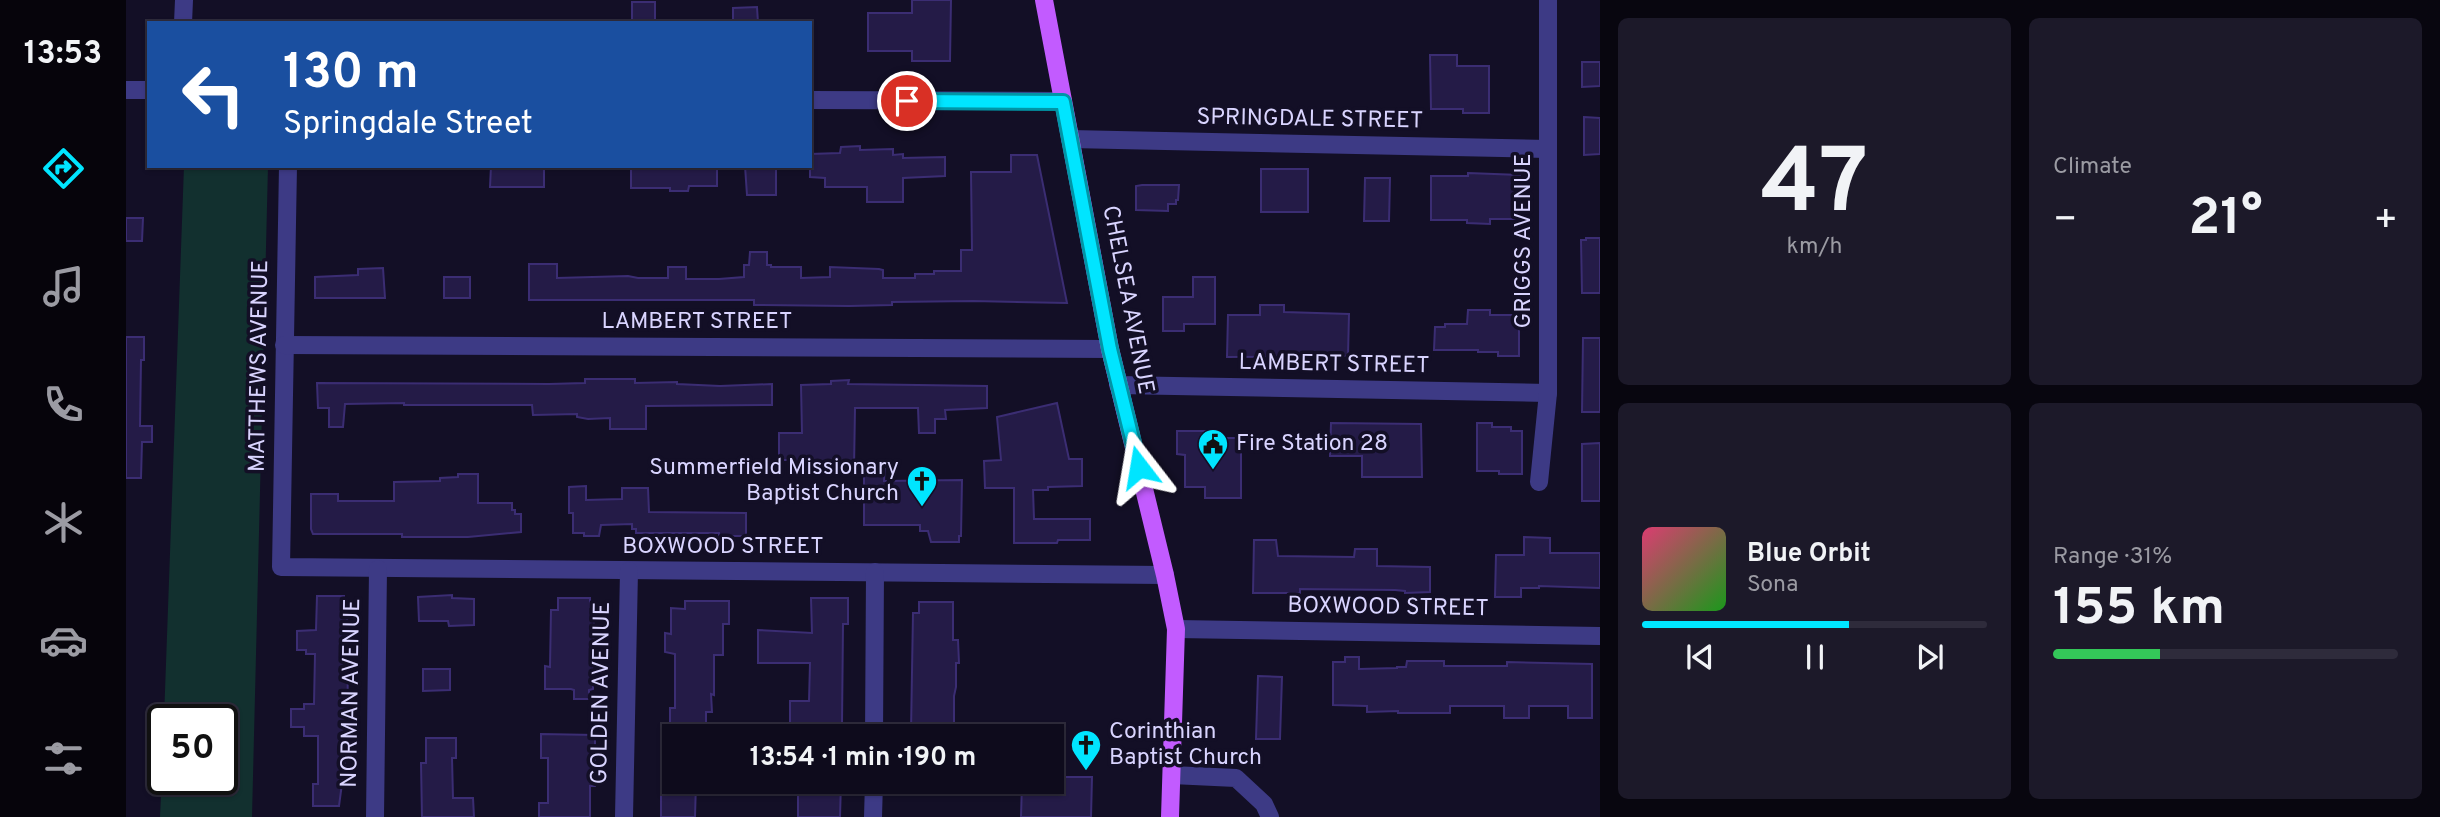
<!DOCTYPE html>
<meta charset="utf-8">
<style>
:root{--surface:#0e0b1c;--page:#1c1929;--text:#f1f3f6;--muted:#9b9ba3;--line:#2e2b3b;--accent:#00e5ff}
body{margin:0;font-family:Overpass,sans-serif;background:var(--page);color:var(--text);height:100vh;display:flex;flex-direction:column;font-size:26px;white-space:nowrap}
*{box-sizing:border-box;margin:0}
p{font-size:23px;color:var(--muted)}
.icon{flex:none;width:38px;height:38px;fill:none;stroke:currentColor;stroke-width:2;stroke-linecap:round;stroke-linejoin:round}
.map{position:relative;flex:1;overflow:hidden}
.drawer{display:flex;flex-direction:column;gap:18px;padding:18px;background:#08060f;width:840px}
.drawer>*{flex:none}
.banner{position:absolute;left:21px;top:21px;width:665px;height:147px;border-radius:0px;box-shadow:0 2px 5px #0004,0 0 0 2px var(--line);background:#1a4fa0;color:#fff;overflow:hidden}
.speed{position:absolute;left:21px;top:704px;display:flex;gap:14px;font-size:35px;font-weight:700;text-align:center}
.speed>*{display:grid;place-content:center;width:91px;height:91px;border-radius:50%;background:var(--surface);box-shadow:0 2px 5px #0004,0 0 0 2px var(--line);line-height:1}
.speed .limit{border:4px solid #111;border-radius:10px;background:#fff;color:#111}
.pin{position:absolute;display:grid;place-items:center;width:60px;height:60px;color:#fff;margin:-30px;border:4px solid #fff;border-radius:50%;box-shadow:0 2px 7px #0007}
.me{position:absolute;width:77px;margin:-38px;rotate:346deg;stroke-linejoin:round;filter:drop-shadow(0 0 5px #0008)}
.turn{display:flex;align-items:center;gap:24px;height:147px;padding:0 21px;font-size:32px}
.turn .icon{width:91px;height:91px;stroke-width:2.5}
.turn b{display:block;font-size:49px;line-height:60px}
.big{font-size:52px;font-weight:700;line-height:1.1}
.drawer .card{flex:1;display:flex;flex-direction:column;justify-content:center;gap:10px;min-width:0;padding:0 24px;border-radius:10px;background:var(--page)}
.drawer .dial{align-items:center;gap:0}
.dial b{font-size:91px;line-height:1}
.song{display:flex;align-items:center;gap:21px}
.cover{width:84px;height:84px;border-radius:10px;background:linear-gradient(135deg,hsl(340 70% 55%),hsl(120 70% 35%))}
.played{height:7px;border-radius:4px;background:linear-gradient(90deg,var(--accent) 60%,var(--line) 60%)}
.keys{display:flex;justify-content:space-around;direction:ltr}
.heat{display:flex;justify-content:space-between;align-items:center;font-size:38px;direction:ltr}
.charge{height:10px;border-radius:5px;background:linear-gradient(90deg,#34c759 31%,var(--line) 0)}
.drawer .tiles{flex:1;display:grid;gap:18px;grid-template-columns:repeat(2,1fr)}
.trip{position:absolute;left:536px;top:724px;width:402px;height:70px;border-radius:0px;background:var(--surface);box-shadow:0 2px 5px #0004,0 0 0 2px var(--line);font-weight:700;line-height:70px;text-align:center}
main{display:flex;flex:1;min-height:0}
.dock{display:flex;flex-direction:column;width:126px;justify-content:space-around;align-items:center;background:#06040b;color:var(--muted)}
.dock .icon{width:49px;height:49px}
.dock .current{color:var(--accent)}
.dock b{font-size:32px;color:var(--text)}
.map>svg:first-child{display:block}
</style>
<main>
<nav class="dock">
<b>13:53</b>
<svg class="icon current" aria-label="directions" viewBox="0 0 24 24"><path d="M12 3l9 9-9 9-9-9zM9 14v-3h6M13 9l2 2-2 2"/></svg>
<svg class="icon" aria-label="music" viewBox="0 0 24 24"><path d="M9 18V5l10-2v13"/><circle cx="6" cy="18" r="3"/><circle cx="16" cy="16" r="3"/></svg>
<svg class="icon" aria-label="phone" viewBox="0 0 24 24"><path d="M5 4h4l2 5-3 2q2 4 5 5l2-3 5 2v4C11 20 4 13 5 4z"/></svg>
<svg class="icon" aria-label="climate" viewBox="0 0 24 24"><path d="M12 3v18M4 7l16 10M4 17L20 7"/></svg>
<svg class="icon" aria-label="car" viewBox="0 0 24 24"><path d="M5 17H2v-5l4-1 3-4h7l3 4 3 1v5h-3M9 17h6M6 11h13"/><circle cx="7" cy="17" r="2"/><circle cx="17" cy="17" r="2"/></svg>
<svg class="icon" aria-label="filters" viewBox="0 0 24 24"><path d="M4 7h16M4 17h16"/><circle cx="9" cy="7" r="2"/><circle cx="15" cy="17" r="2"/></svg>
</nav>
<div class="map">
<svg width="1474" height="817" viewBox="0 0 1474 817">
<rect width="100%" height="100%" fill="#130f26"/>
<path fill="#12302f" d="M58,166H142L126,817H34L37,755V779H96V719H38Z"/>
<g fill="#241b47" stroke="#3b2d73" stroke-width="2">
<path d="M786,0H825L824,61H786V51H742V13H786Z"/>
<rect x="506" y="2" width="23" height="21"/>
<path d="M631,7L632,23H607V8Z"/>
<path d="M1304,55H1331V66H1363V113H1337V109H1305Z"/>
<path d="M1456,62H1474V86L1456,87Z"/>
<path d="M1458,117L1474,118V154L1458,155Z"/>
<path d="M734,146V150L767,149V155L777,154V158L819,157V176L777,178V202H741V187H699V178L684,177V154L714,153L715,147Z"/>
<path d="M885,155H911L941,303L847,301L766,302V305L723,306L628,305V300H403V264H431V278L502,276L512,278H542V267H560V279H593L618,277V265H623L624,252H641V265H645V267H675V278L704,277V267L753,269L757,270V278H789V274H808V271H835V250H846L845,172H885Z"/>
<path d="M365,166H418V187H364Z"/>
<path d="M505,166H591V186H563L562,191H544V188H505Z"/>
<path d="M619,166H650V195H621Z"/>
<rect x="1135" y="169" width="47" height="43"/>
<path d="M1342,173L1394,175V219H1364V224L1341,223V220H1305V176H1342Z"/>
<path d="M1239,178H1264L1263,221H1238Z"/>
<path d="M1016,185H1053L1052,200H1050V204H1042V211L1010,210V186Z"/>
<path d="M0,218H17L16,241H0Z"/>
<path d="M1460,238H1474V293H1456L1455,240H1460Z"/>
<path d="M257,268L259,298H189V277L232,275V269Z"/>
<rect x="318" y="277" width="26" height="21"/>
<path d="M1067,277H1089V324H1058V331H1037V297H1067Z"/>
<path d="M1134,305H1158V312L1223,314L1222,356L1101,357L1102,315H1134Z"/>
<path d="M1342,310H1364V315H1393V356H1372V352H1352V350H1308L1309,327H1319V324H1341Z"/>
<path d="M0,337H18V360H15L14,426H26V442H16L15,478H0Z"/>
<path d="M1457,338H1474V412H1456Z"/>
<path d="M459,379H509V383L551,382V384L594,386L646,384V405L520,406V429H484V418L462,419L451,417V414L407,415L406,405H278V403L219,404L217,427H203V408H192L191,383L423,384L459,383Z"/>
<path d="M723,380L722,384L861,386V408L819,410L820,419H809V433H793L792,408H729L728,468L667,466L666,460H653V433H676L675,385L705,384V381Z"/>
<path d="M931,403L943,459H956V486L922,487V490H907L908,519H964V540H932L931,543H888V488H859L858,461L875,460L871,417Z"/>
<path d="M1205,423L1295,424L1296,477H1236V456H1204Z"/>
<path d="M1351,423H1366V427H1385V431H1396V474H1373V471H1351Z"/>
<path d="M1051,431H1081V438H1115V498H1079V487H1059V455L1051,454Z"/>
<path d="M1474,443V501H1456V444Z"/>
<path d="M738,463H759L758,481L836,480L835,536H833V542H805L802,531H794V525H738Z"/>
<path d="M332,474H352V503H386V510H389V514H395V532L342,537H276V534H187L185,529V494H212V501H268V482L314,481V478L332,477Z"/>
<path d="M460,486V500L496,499V488H522L523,512L620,513V536H593V533H510V529H506V524L475,525L473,536H458V533H447V513H443V487Z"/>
<path d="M1398,537L1424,538V553H1474V588L1413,586V588H1395V597H1369L1370,555H1398Z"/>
<path d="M1128,540H1150L1152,556L1228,557L1229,549H1251V566L1304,567V592L1279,593V591L1269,590L1174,589V593H1127Z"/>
<path d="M326,595V598L348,599V625L323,626L322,621H293L292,597Z"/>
<path d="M191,596H218V605H221L222,728L220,761H219L213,806H187V784H192V736H178V727H165V709H178V704H188L189,654H180V650H171V631L190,630Z"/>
<path d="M432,598H464V607H468L467,689L463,690V699H448V690L445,689H419V666L424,667L425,610H432Z"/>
<path d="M685,598H722V624H717L716,725L664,724V701H683L684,663H632V630L686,633Z"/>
<path d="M559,601H603V624H597V655H588V695L585,694L586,712H580V730H544V708H549V654L539,652V633L545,634V608L559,609Z"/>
<path d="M793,602H827V640H832L833,663H830V687L828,696V732H785L787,613H793Z"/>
<path d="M1219,657H1233V669L1271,668V667H1280L1281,661H1318V666H1381V662L1466,664V718H1442V706H1403V718H1378V706H1324V713H1272V711L1241,712V706L1207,705V662H1219Z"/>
<path d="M297,669H324V690L297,691Z"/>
<path d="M1132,676L1156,677L1154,739H1130Z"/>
<path d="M415,734L469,735V786H464V817H413V803H422V758H415Z"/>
<path d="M300,738H330V758H326L327,798H347L348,817H296L295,763H300Z"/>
<path d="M926,777H966L965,817H895L896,783L926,782Z"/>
<path d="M535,782H570L569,817H535Z"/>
<path d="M672,782H715L714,817H672Z"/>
</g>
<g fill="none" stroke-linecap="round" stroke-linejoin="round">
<g stroke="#3d3a85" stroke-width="18">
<path d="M57,23L58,0"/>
<path d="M0,90H23"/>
<path d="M684,100L937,101"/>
<path d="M944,139L1422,149"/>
<path d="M162,166L155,567L1039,575"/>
<path d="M158,345L984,349"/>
<path d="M992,385L1422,393"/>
<path d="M1413,482L1422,393V0"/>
<path d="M1050,629L1474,636"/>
<path d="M748,737L749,572"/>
<path d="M1046,775L1110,778L1138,804L1144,817"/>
<path d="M249,817L252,569"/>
<path d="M498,817L503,571"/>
<path d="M747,817L748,782"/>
</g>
<path stroke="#c25bff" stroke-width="18" d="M918,0L984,349L1039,575L1050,629L1044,817"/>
</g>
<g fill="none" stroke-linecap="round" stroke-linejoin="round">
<g stroke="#0095a6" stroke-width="18">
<path id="route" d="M781,101L937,102L984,349L1013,467"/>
</g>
<use href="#route" stroke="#00e5ff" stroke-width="12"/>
</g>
<defs>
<g id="civic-pin" transform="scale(1.575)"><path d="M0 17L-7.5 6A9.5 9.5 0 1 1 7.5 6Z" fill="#00e5ff" stroke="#130f26"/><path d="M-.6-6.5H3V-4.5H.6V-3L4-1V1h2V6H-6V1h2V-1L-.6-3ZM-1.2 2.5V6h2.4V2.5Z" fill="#111"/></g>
<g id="church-pin" transform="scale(1.575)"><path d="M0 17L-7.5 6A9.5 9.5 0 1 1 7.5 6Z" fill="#00e5ff" stroke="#130f26"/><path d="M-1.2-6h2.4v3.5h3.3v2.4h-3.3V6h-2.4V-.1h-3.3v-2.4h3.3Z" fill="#111"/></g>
</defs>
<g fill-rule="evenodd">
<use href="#civic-pin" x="1087" y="444"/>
<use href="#church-pin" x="796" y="481"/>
<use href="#church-pin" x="960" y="745"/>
</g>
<g text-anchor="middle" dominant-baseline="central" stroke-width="7" stroke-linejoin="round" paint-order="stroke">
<g font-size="23" fill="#d9d4ff" stroke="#130f26">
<text transform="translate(1184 120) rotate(1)">SPRINGDALE STREET</text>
<text transform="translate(1398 241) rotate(-90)">GRIGGS AVENUE</text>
<text transform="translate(1001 300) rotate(79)">CHELSEA AVENUE</text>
<text x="571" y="322">LAMBERT STREET</text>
<text transform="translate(1208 365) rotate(1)">LAMBERT STREET</text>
<text transform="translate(134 366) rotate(-89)">MATTHEWS AVENUE</text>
<text x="597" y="547">BOXWOOD STREET</text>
<text transform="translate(1262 608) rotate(1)">BOXWOOD STREET</text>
<text transform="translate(226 693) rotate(-89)">NORMAN AVENUE</text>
<text transform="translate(476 693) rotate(-89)">GOLDEN AVENUE</text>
</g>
<g font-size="23" fill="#d9d4ff" stroke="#130f26" text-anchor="start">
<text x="1110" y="444">Fire Station 28</text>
<text x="773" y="468" text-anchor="end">Summerfield Missionary<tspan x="773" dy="26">Baptist Church</tspan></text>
<text x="983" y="732">Corinthian<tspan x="983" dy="26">Baptist Church</tspan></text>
</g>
</g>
</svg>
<div class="speed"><div class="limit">50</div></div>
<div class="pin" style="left:781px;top:101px;background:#d93025"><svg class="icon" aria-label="arrive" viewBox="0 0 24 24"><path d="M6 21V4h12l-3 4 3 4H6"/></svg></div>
<svg class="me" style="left:1013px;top:467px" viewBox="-20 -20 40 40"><path d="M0-17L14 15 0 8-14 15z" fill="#00e5ff" stroke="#fff" stroke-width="4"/></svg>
<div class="trip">13:54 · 1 min · 190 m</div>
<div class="banner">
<div class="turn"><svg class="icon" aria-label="left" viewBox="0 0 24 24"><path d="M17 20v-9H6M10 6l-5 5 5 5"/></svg><div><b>130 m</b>Springdale Street</div></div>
</div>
</div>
<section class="drawer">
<div class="tiles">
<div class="card dial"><b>47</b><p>km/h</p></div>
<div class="card"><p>Climate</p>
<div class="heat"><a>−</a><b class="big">21°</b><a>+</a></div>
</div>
<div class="card">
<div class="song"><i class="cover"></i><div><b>Blue Orbit</b><p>Sona</p></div></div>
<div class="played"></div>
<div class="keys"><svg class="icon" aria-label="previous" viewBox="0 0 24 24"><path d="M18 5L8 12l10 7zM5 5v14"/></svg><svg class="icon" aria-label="pause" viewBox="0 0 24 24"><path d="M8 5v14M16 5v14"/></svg><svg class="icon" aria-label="next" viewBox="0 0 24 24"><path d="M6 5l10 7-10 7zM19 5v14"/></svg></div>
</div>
<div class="card"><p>Range · 31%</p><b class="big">155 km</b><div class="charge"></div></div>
</div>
</section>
</main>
